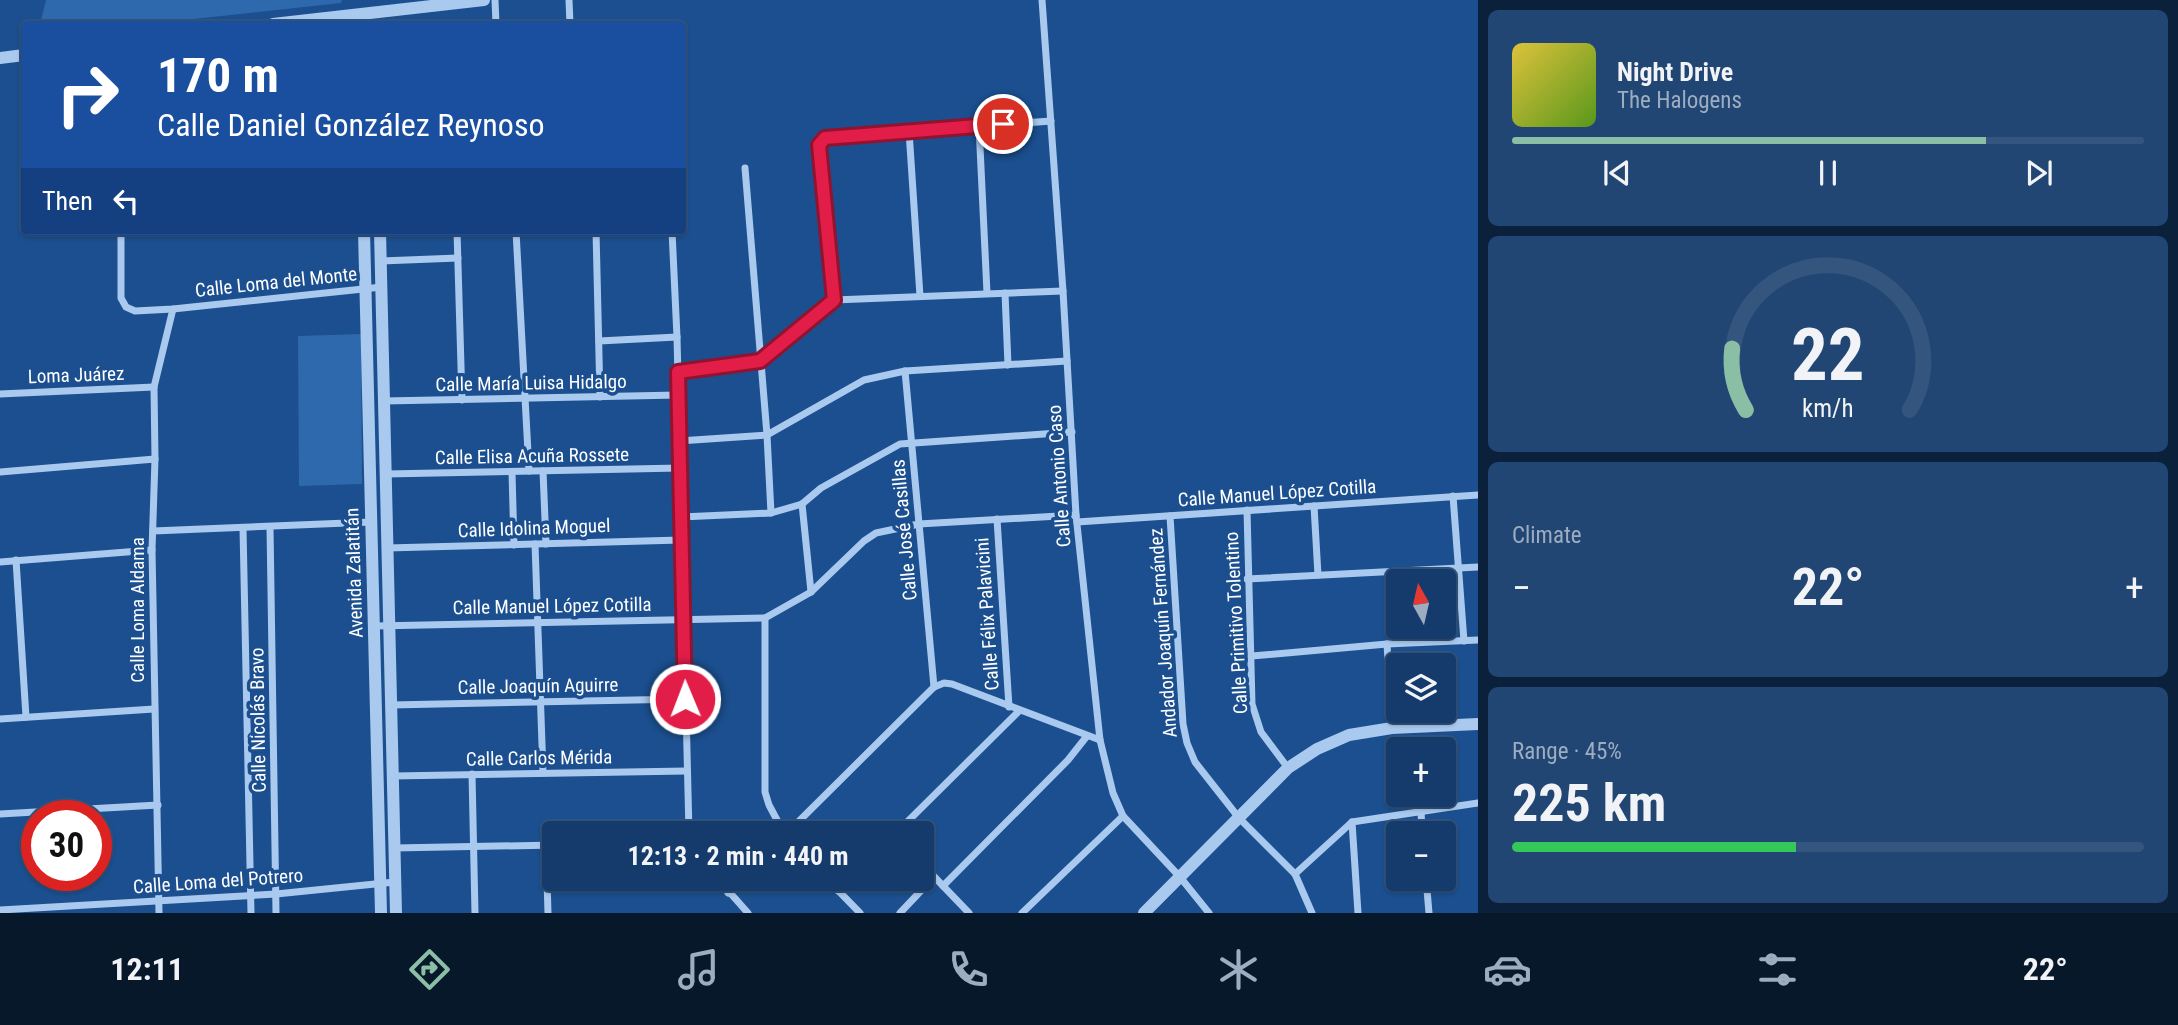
<!DOCTYPE html>
<meta charset="utf-8">
<style>
:root{--surface:#143b6b;--page:#214673;--text:#f1f3f6;--muted:#9dadc1;--line:#33557e;--accent:#8abfa5}
body{margin:0;font-family:"Roboto Condensed",sans-serif;background:var(--page);color:var(--text);height:100vh;display:flex;flex-direction:column;font-size:26px;white-space:nowrap}
*{box-sizing:border-box;margin:0}
p{font-size:23px;color:var(--muted)}
.icon{flex:none;width:38px;height:38px;fill:none;stroke:currentColor;stroke-width:2;stroke-linecap:round;stroke-linejoin:round}
.map{position:relative;flex:1;overflow:hidden}
.panel{display:flex;flex-direction:column;gap:10px;padding:10px;background:#0b203b;width:700px}
.panel>*{flex:none}
.hud{position:absolute;left:21px;top:21px;width:665px;height:214px;border-radius:7px;box-shadow:0 2px 5px #0004,0 0 0 2px var(--line);background:#1a4fa0;color:#fff;overflow:hidden}
.needle{width:46px;rotate:352deg}
.buttons{position:absolute;left:1386px;top:569px;display:grid;gap:14px}
.buttons a{display:grid;place-items:center;width:70px;height:70px;border-radius:7px;background:var(--surface);box-shadow:0 2px 5px #0004,0 0 0 2px var(--line);font-size:35px}
.speed{position:absolute;left:21px;top:800px;display:flex;gap:14px;font-size:35px;font-weight:700;text-align:center}
.speed>*{display:grid;place-content:center;width:91px;height:91px;border-radius:50%;background:var(--surface);box-shadow:0 2px 5px #0004,0 0 0 2px var(--line);line-height:1}
.speed .limit{border:10px solid #d22;background:#fff;color:#111}
.pin{position:absolute;display:grid;place-items:center;width:60px;height:60px;color:#fff;margin:-30px;border:4px solid #fff;border-radius:50%;box-shadow:0 2px 7px #0007}
.me{position:absolute;width:77px;margin:-38px;rotate:359deg;stroke-linejoin:round;filter:drop-shadow(0 0 5px #0008)}
.turn{display:flex;align-items:center;gap:24px;height:147px;padding:0 21px;font-size:32px}
.turn .icon{width:91px;height:91px;stroke-width:2.5}
.turn b{display:block;font-size:49px;line-height:60px}
.then{display:flex;align-items:center;height:66px;padding:0 21px;background:#0003;gap:14px;font-size:26px}
.big{font-size:52px;font-weight:700;line-height:1.1}
.panel .widget{flex:1;display:flex;flex-direction:column;justify-content:center;gap:10px;min-width:0;padding:0 24px;border-radius:10px;background:var(--page)}
.panel .dial{align-items:center;gap:0}
.dial svg{height:182px;overflow:visible;fill:none;stroke:var(--line);stroke-width:7;stroke-linecap:round;text-anchor:middle}
.dial text{fill:var(--text);stroke:none}
.song{display:flex;align-items:center;gap:21px}
.cover{width:84px;height:84px;border-radius:10px;background:linear-gradient(135deg,hsl(50 70% 55%),hsl(90 70% 35%))}
.played{height:7px;border-radius:4px;background:linear-gradient(90deg,var(--accent) 75%,var(--line) 75%)}
.keys{display:flex;justify-content:space-around;direction:ltr}
.heat{display:flex;justify-content:space-between;align-items:center;font-size:38px;direction:ltr}
.charge{height:10px;border-radius:5px;background:linear-gradient(90deg,#34c759 45%,var(--line) 0)}
.trip{position:absolute;left:542px;top:821px;width:392px;height:70px;border-radius:7px;background:var(--surface);box-shadow:0 2px 5px #0004,0 0 0 2px var(--line);font-weight:700;line-height:70px;text-align:center}
.tabs{display:flex;height:112px;justify-content:space-around;align-items:center;background:#08182b;color:var(--muted)}
.tabs .icon{width:49px;height:49px}
.tabs .active{color:var(--accent)}
.tabs b{font-size:32px;color:var(--text)}
main{display:flex;flex:1;min-height:0}
.map>svg:first-child{display:block}
</style>
<main>
<div class="map">
<svg width="1478" height="913" viewBox="0 0 1478 913">
<rect width="100%" height="100%" fill="#1b4f8f"/>
<g fill="#2e69ad">
<path d="M46,0H342L341,3L147,24H40Z"/>
<path d="M361,334L362,484L299,486L298,336Z"/>
</g>
<g fill="none" stroke-linecap="round" stroke-linejoin="round">
<g stroke="#a9c9ee" stroke-width="7">
<path d="M495,0L496,24"/>
<path d="M569,0L570,24"/>
<path d="M1042,0L1063,291L1076,515L1100,740L1113,793L1123,816L1180,877L1209,913"/>
<path d="M979,126L987,293"/>
<path d="M909,131L920,296"/>
<path d="M745,168L767,435L771,513"/>
<path d="M121,231V298L126,307L135,311L173,309L382,287"/>
<path d="M457,231L462,400"/>
<path d="M516,231L529,471"/>
<path d="M596,231L600,397"/>
<path d="M672,231L677,337L689,833"/>
<path d="M381,261L458,258"/>
<path d="M1005,293L1008,365"/>
<path d="M834,300L819,146L825,138L1051,121"/>
<path d="M599,341L677,337"/>
<path d="M905,371L934,687"/>
<path d="M678,372L760,361L834,300L1063,291"/>
<path d="M0,394L154,387"/>
<path d="M384,401L678,395"/>
<path d="M679,441L767,435L864,380L905,371L1067,361"/>
<path d="M543,471L546,544"/>
<path d="M0,472L155,459"/>
<path d="M512,472L514,545"/>
<path d="M386,474L680,468"/>
<path d="M1453,496L1464,641"/>
<path d="M802,504L811,592"/>
<path d="M1314,506L1318,575"/>
<path d="M1247,510L1252,704L1261,732L1288,768"/>
<path d="M1170,516L1183,724L1187,743L1195,762L1239,818L1295,874L1312,913"/>
<path d="M681,517L771,513L802,504L821,488L900,444L1072,432"/>
<path d="M997,519L1009,707"/>
<path d="M1077,522L1478,495"/>
<path d="M270,527L276,913"/>
<path d="M243,528L251,913"/>
<path d="M153,531L372,522"/>
<path d="M535,544L543,773"/>
<path d="M387,548L681,540"/>
<path d="M16,560L26,717"/>
<path d="M0,562L152,550"/>
<path d="M1247,579L1478,567"/>
<path d="M765,618V792L769,805L784,833"/>
<path d="M375,626L765,618L811,592L864,541L876,533L919,524L1076,515"/>
<path d="M1387,644L1392,728"/>
<path d="M1252,656L1387,644L1478,640"/>
<path d="M391,705L685,699"/>
<path d="M0,719L154,709"/>
<path d="M472,774L475,913"/>
<path d="M393,776L686,771"/>
<path d="M1421,810L1422,833"/>
<path d="M0,814L158,805"/>
<path d="M1352,822L1358,913"/>
<path d="M787,833L934,687L944,683L952,684L1100,740"/>
<path d="M896,833L1019,711"/>
<path d="M546,845L548,913"/>
<path d="M394,848L555,845"/>
<path d="M922,864L969,913"/>
<path d="M1295,874L1352,822L1478,803"/>
<path d="M717,878L748,913"/>
<path d="M826,878L860,913"/>
<path d="M1426,878L1429,913"/>
<path d="M943,886L1068,760L1087,736"/>
<path d="M838,891L850,878"/>
<path d="M728,893L742,878"/>
<path d="M0,910L276,894L395,882"/>
<path d="M159,913L152,550L155,459L154,387L173,309"/>
<path d="M900,913L934,877"/>
<path d="M1022,913L1123,816"/>
</g>
<g stroke="#a9c9ee" stroke-width="12">
<path d="M273,24L484,0"/>
<path d="M0,58L24,55"/>
<path d="M364,231L381,913"/>
<path d="M380,231L396,913"/>
<path d="M1144,913L1288,768L1317,749L1349,735L1392,728L1478,724"/>
</g>
</g>
<g fill="none" stroke-linecap="round" stroke-linejoin="round">
<g stroke="#92132f" stroke-width="18">
<path id="route" d="M685,699L678,372L760,361L834,300L819,145L825,138L1003,124"/>
</g>
<use href="#route" stroke="#e11d48" stroke-width="12"/>
</g>
<g text-anchor="middle" dominant-baseline="central" stroke-width="7" stroke-linejoin="round" paint-order="stroke">
<g font-size="19" fill="#fff" stroke="#1b4f8f">
<text transform="translate(276 282) rotate(-6)">Calle Loma del Monte</text>
<text transform="translate(76 375) rotate(-2)">Loma Juárez</text>
<text transform="translate(531 383) rotate(-1)">Calle María Luisa Hidalgo</text>
<text transform="translate(532 456) rotate(-1)">Calle Elisa Acuña Rossete</text>
<text transform="translate(1059 476) rotate(-94)">Calle Antonio Caso</text>
<text transform="translate(1277 493) rotate(-4)">Calle Manuel López Cotilla</text>
<text transform="translate(534 528) rotate(-2)">Calle Idolina Moguel</text>
<text transform="translate(904 530) rotate(-95)">Calle José Casillas</text>
<text transform="translate(354 573) rotate(-92)">Avenida Zalatitán</text>
<text transform="translate(552 606) rotate(-1)">Calle Manuel López Cotilla</text>
<text transform="translate(137 610) rotate(-90)">Calle Loma Aldama</text>
<text transform="translate(987 614) rotate(-94)">Calle Félix Palavicini</text>
<text transform="translate(1236 623) rotate(-93)">Calle Primitivo Tolentino</text>
<text transform="translate(1163 633) rotate(-94)">Andador Joaquín Fernández</text>
<text transform="translate(538 686) rotate(-1)">Calle Joaquín Aguirre</text>
<text transform="translate(258 720) rotate(-91)">Calle Nicolás Bravo</text>
<text transform="translate(539 758) rotate(-1)">Calle Carlos Mérida</text>
<text transform="translate(218 881) rotate(-4)">Calle Loma del Potrero</text>
</g>
</g>
</svg>
<div class="buttons">
<a><svg class="needle" viewBox="-14 -14 28 28"><path d="M0-13l5 13h-10z" fill="#e53935"/><path d="M0 13l5-13h-10z" fill="#9dadc1"/></svg></a>
<a><svg class="icon" aria-label="layers" viewBox="0 0 24 24"><path d="M12 4l9 5-9 5-9-5zM3 14l9 5 9-5"/></svg></a>
<a>+</a>
<a>−</a>
</div>
<div class="speed"><div class="limit">30</div></div>
<div class="pin" style="left:1003px;top:124px;background:#d93025"><svg class="icon" aria-label="arrive" viewBox="0 0 24 24"><path d="M6 21V4h12l-3 4 3 4H6"/></svg></div>
<svg class="me" style="left:685px;top:699px" viewBox="-20 -20 40 40"><circle r="17" fill="#e11d48" stroke="#fff" stroke-width="3"/><path d="M0-11L8 9 0 5-8 9z" fill="#fff"/></svg>
<div class="trip">12:13 · 2 min · 440 m</div>
<div class="hud">
<div class="turn"><svg class="icon" aria-label="right" viewBox="0 0 24 24"><path d="M7 20v-9h11M14 6l5 5-5 5"/></svg><div><b>170 m</b>Calle Daniel González Reynoso</div></div>
<div class="then">Then<svg class="icon" aria-label="left" viewBox="0 0 24 24"><path d="M17 20v-9H6M10 6l-5 5 5 5"/></svg></div>
</div>
</div>
<section class="panel">
<div class="widget">
<div class="song"><i class="cover"></i><div><b>Night Drive</b><p>The Halogens</p></div></div>
<div class="played"></div>
<div class="keys"><svg class="icon" aria-label="previous" viewBox="0 0 24 24"><path d="M18 5L8 12l10 7zM5 5v14"/></svg><svg class="icon" aria-label="pause" viewBox="0 0 24 24"><path d="M8 5v14M16 5v14"/></svg><svg class="icon" aria-label="next" viewBox="0 0 24 24"><path d="M6 5l10 7-10 7zM19 5v14"/></svg></div>
</div>
<div class="widget dial"><svg viewBox="0 0 100 80">
<path d="M14 69A42 42 0 1 1 86 69"/>
<path d="M14 69A42 42 0 0 1 8 42" stroke="#8abfa5"/>
<text x="50" y="56" font-size="32" font-weight="700">22</text>
<text x="50" y="72" font-size="11">km/h</text>
</svg></div>
<div class="widget"><p>Climate</p>
<div class="heat"><a>−</a><b class="big">22°</b><a>+</a></div>
</div>
<div class="widget"><p>Range · 45%</p><b class="big">225 km</b><div class="charge"></div></div>
</section>
</main>
<nav class="tabs">
<b>12:11</b>
<svg class="icon active" aria-label="directions" viewBox="0 0 24 24"><path d="M12 3l9 9-9 9-9-9zM9 14v-3h6M13 9l2 2-2 2"/></svg>
<svg class="icon" aria-label="music" viewBox="0 0 24 24"><path d="M9 18V5l10-2v13"/><circle cx="6" cy="18" r="3"/><circle cx="16" cy="16" r="3"/></svg>
<svg class="icon" aria-label="phone" viewBox="0 0 24 24"><path d="M5 4h4l2 5-3 2q2 4 5 5l2-3 5 2v4C11 20 4 13 5 4z"/></svg>
<svg class="icon" aria-label="climate" viewBox="0 0 24 24"><path d="M12 3v18M4 7l16 10M4 17L20 7"/></svg>
<svg class="icon" aria-label="car" viewBox="0 0 24 24"><path d="M5 17H2v-5l4-1 3-4h7l3 4 3 1v5h-3M9 17h6M6 11h13"/><circle cx="7" cy="17" r="2"/><circle cx="17" cy="17" r="2"/></svg>
<svg class="icon" aria-label="filters" viewBox="0 0 24 24"><path d="M4 7h16M4 17h16"/><circle cx="9" cy="7" r="2"/><circle cx="15" cy="17" r="2"/></svg>
<b>22°</b>
</nav>
